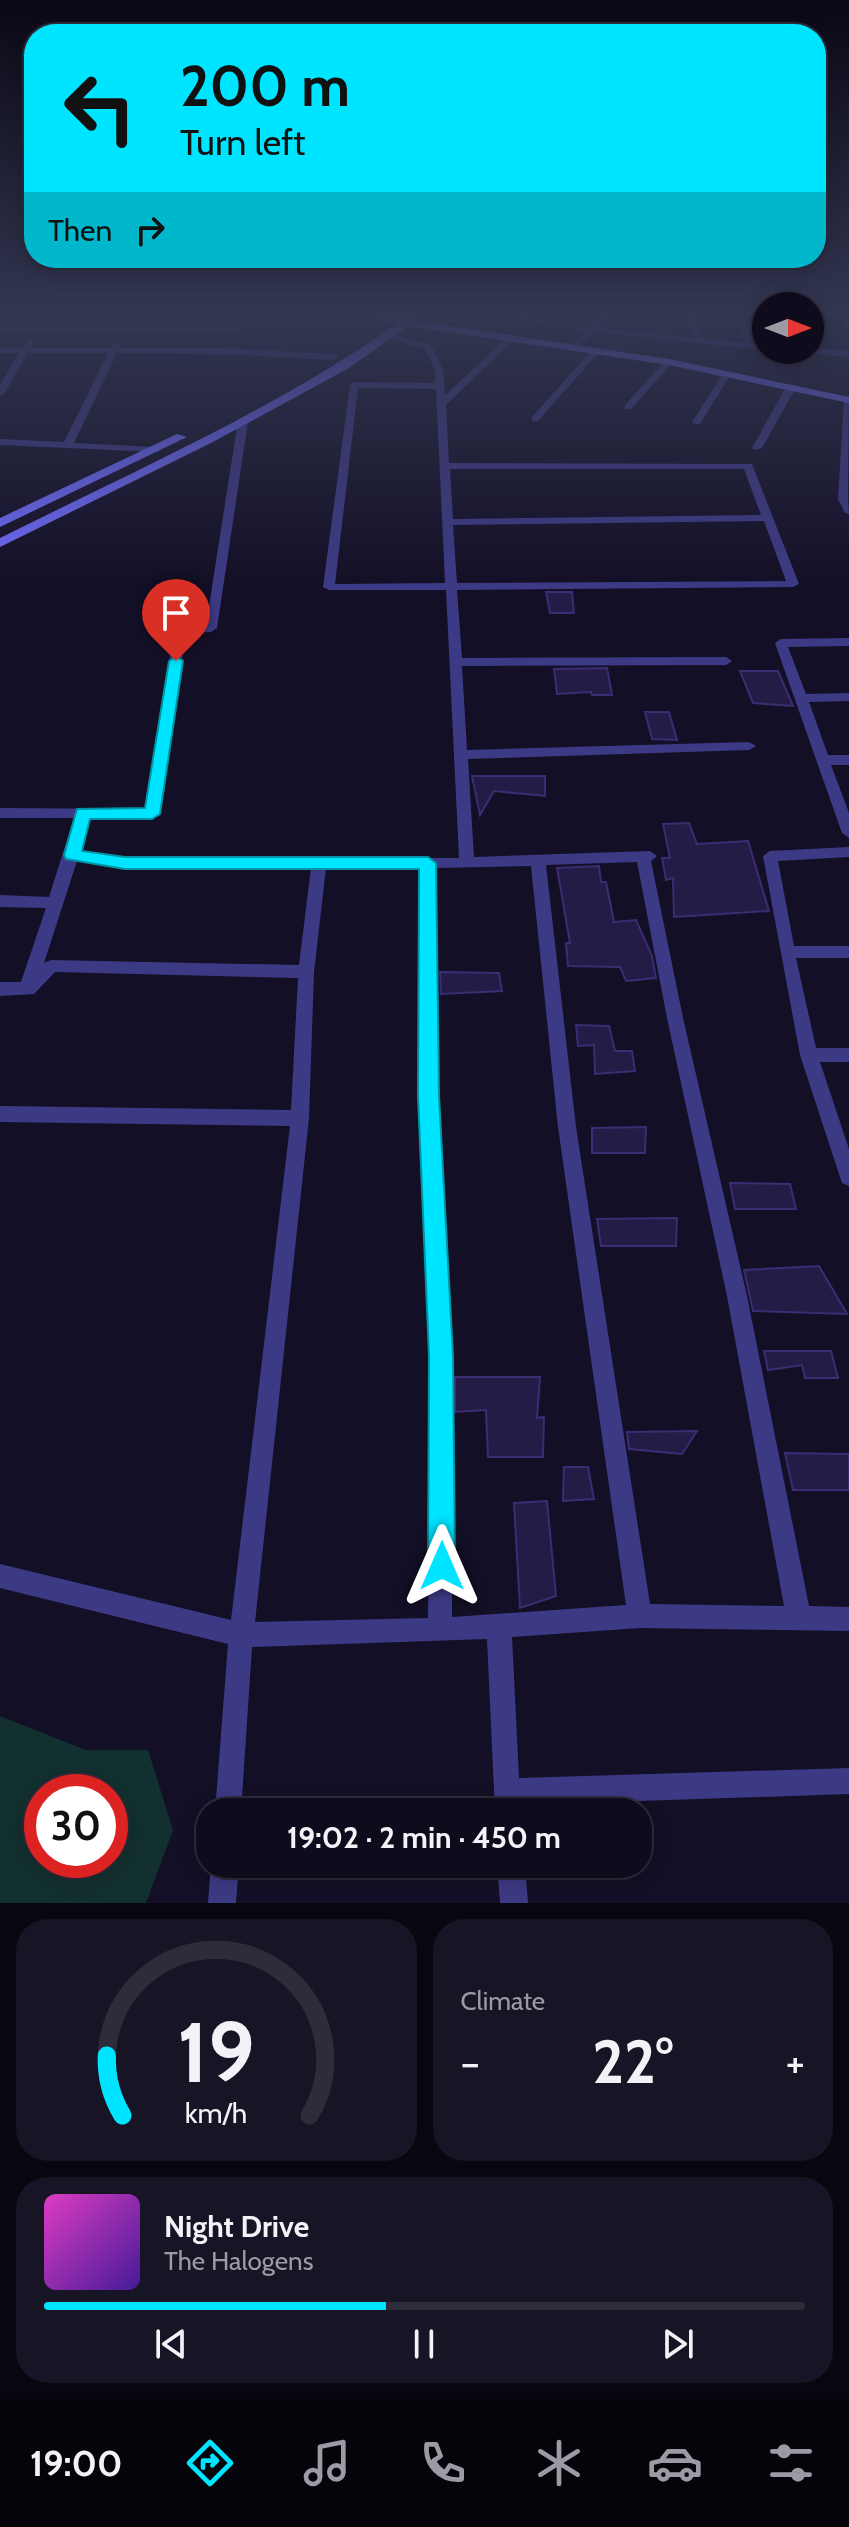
<!DOCTYPE html>
<meta charset="utf-8">
<style>
:root{--surface:#0e0b1c;--page:#171425;--text:#f1f3f6;--muted:#9b9ba3;--line:#2e2b3b;--accent:#00e5ff}
body{margin:0;font-family:Cabin,sans-serif;background:var(--page);color:var(--text);height:100vh;display:flex;flex-direction:column;font-size:30px;white-space:nowrap}
*{box-sizing:border-box;margin:0}
p{font-size:26px;color:var(--muted)}
.icon{flex:none;width:44px;height:44px;fill:none;stroke:currentColor;stroke-width:2;stroke-linecap:round;stroke-linejoin:round}
.map{position:relative;height:1903px;overflow:hidden}
.details{display:flex;flex-direction:column;gap:16px;padding:16px;background:#08060f;flex:1}
.details>*{flex:none}
.hud{position:absolute;left:24px;top:24px;width:802px;height:244px;border-radius:32px;box-shadow:0 4px 20px #0003,0 0 0 2px var(--line);background:#00e5ff;color:#111;overflow:hidden}
.needle{width:52px;rotate:90deg}
.buttons{position:absolute;left:752px;top:292px;display:grid;gap:16px}
.buttons a{display:grid;place-items:center;width:72px;height:72px;border-radius:50%;background:var(--surface);box-shadow:0 4px 20px #0003,0 0 0 2px var(--line);font-size:40px}
.speed{position:absolute;left:24px;top:1774px;display:flex;gap:16px;font-size:40px;font-weight:700;text-align:center}
.speed>*{display:grid;place-content:center;width:104px;height:104px;border-radius:50%;background:var(--surface);box-shadow:0 4px 20px #0003,0 0 0 2px var(--line);line-height:1}
.speed .limit{border:12px solid #d22;background:#fff;color:#111}
.pin{position:absolute;display:grid;place-items:center;width:68px;height:68px;color:#fff;margin:-82px -34px;border-radius:50% 50% 50% 0;rotate:-45deg;box-shadow:0 0 8px #0007}
.pin .icon{rotate:45deg}
.me{position:absolute;width:88px;margin:-44px;rotate:0deg;stroke-linejoin:round;filter:drop-shadow(0 0 6px #0008)}
.turn{display:flex;align-items:center;gap:28px;height:168px;padding:0 24px;font-size:36px}
.turn .icon{width:104px;height:104px;stroke-width:2.5}
.turn b{display:block;font-size:56px;line-height:68px}
.then{display:flex;align-items:center;height:76px;padding:0 24px;background:#0003;gap:16px;font-size:30px}
.big{font-size:60px;font-weight:700;line-height:1.1}
.details .card{flex:1;display:flex;flex-direction:column;justify-content:center;gap:12px;min-width:0;padding:0 28px;border-radius:32px;background:var(--page)}
.details .dial{align-items:center;gap:0}
.dial svg{height:208px;overflow:visible;fill:none;stroke:var(--line);stroke-width:7;stroke-linecap:round;text-anchor:middle}
.dial text{fill:var(--text);stroke:none}
.song{display:flex;align-items:center;gap:24px}
.cover{width:96px;height:96px;border-radius:12px;background:linear-gradient(135deg,hsl(310 70% 55%),hsl(260 70% 35%))}
.played{height:8px;border-radius:4px;background:linear-gradient(90deg,var(--accent) 45%,var(--line) 45%)}
.keys{display:flex;justify-content:space-around;direction:ltr}
.heat{display:flex;justify-content:space-between;align-items:center;font-size:44px;direction:ltr}
.details .tiles{flex:1;display:grid;gap:16px;grid-template-columns:1fr 1fr}
.card:last-child{grid-column:span 2}
.trip{position:absolute;left:196px;top:1798px;width:456px;height:80px;border-radius:32px;background:var(--surface);box-shadow:0 4px 20px #0003,0 0 0 2px var(--line);font-weight:700;line-height:80px;text-align:center}
.dock{display:flex;height:128px;justify-content:space-around;align-items:center;background:#06040b;color:var(--muted)}
.dock .icon{width:56px;height:56px}
.dock .on{color:var(--accent)}
.dock b{font-size:36px;color:var(--text)}
.map>svg:first-child{display:block}
</style>
<div class="map">
<svg width="849" height="1903" viewBox="0 0 849 1903">
<rect width="100%" height="100%" fill="#130f26"/>
<path fill="#12302f" fill-rule="evenodd" d="M0,1716L86,1750H148L173,1830L146,1903H0ZM42,1792H110V1860H42Z"/>
<g fill="#241b47" stroke="#3b2d73" stroke-width="2">
<path d="M546,592H572L574,613H550Z"/>
<path d="M607,668L612,695H592L591,692L557,694L554,669Z"/>
<path d="M740,671H778L793,706L753,703Z"/>
<path d="M645,712H669L677,740L652,739Z"/>
<path d="M472,776H545V796L494,791L480,815Z"/>
<path d="M689,823L697,844L748,841L769,911L674,917L673,878L666,880L662,858H670L663,824Z"/>
<path d="M599,866L601,882H606L614,922L636,920L652,956L656,978L626,981L620,967L568,966L566,943H570L557,868Z"/>
<path d="M440,972L499,973L502,991L441,994Z"/>
<path d="M576,1025L609,1026L615,1051H632L635,1071L595,1074L594,1045L578,1046Z"/>
<path d="M646,1127L645,1153H592V1128Z"/>
<path d="M730,1183L790,1184L796,1209H735Z"/>
<path d="M677,1218L676,1246H601L597,1219Z"/>
<path d="M819,1266L847,1314L753,1311L744,1270Z"/>
<path d="M764,1351H831L838,1378H805L802,1365L768,1370Z"/>
<path d="M455,1377H540L537,1418L544,1417L543,1457H488L486,1410L455,1412Z"/>
<path d="M697,1431L682,1454L629,1449L627,1432Z"/>
<path d="M785,1453L849,1454V1490H793Z"/>
<path d="M564,1467H588L594,1499L563,1501Z"/>
<path d="M547,1501L556,1596L520,1608L514,1503Z"/>
</g>
<g fill="none" stroke-linecap="round" stroke-linejoin="round">
<g fill="#3d3a85" fill-rule="evenodd">
<path d="M508,318H528L590,327L600,318H608L599,328L695,338L687,318H695L703,339L745,343L735,318H743L754,343L766,344V350L594,332L575,350L571,347L586,331Z"/>
<path d="M841,318H849V326H846Z"/>
<path d="M0,325H242L246,327L242,329H0Z"/>
<path d="M388,333L431,345L443,370L445,395L509,336L516,338L446,405L449,463L752,464L799,584L793,587L457,590L462,658L726,657L732,661L726,665L462,666L467,750L749,742L756,746L749,750L468,759L474,857L650,851L657,856L651,861L683,1018L747,1296L809,1606L849,1607V1631L640,1628L512,1637L519,1778L849,1768V1794L521,1805V1812H495L487,1639L252,1647L241,1812H215L228,1644L0,1588V1564L231,1620L290,1126L0,1122V1106L291,1110L298,978L55,972L34,994L0,996V982H21L46,908L0,907V895L49,897L74,818H0V808L146,809L174,630L180,626L206,625L238,421L243,418L248,421L217,628L211,632L186,633L159,814L152,819H89L80,851L125,858H459L446,590H329L323,587L350,385L354,382L435,383V370L425,349L385,338V334ZM358,388L436,389L445,583L335,584ZM450,469H744L761,515L453,519ZM764,521L786,581L457,583L453,525ZM77,861L125,868H311L299,965L51,960L44,963ZM637,862L667,1018L727,1296L784,1606L650,1604L576,1127L546,865ZM531,866L558,1127L626,1605L452,1617V1356L437,1096L435,868ZM326,868H421L419,1096L430,1356L428,1618L255,1622L309,1118L314,972Z"/>
<path d="M29,339L33,342L30,348H111L117,341L121,344L119,348H221L334,354L338,357L334,360L221,354L117,353L74,443L155,447L160,450L158,452L0,445V439L64,442L108,353H27L5,393L0,396V385L19,353H0V347L22,348Z"/>
<path d="M810,348L849,351V357L798,353L794,350Z"/>
<path d="M593,349L600,351L538,421H532V417Z"/>
<path d="M666,360L673,362L631,409H625V405Z"/>
<path d="M724,372L731,374L700,424H694L692,422Z"/>
<path d="M791,384L796,387L762,448L754,450L752,448L786,387Z"/>
<path d="M849,397L848,499L849,514L845,513L838,499L844,400Z"/>
<path d="M849,638V646L788,647L806,694L849,693V701L809,702L828,755H849V765H831L849,813V838L842,833L775,643L781,639Z"/>
<path d="M849,847V857L778,861L794,946H849V958H796L816,1048H849V1062H820L849,1149V1186L842,1183L840,1177L800,1055L763,856L770,851Z"/>
<path d="M211,1864H239L236,1903H208Z"/>
<path d="M497,1864H525L528,1903H500Z"/>
</g>
<g fill="#6f6bff" fill-rule="evenodd">
<path d="M370,318H418L415,321L669,359L849,397V403L669,365L408,326L349,368L211,443L0,547V538C134,471 274,410 397,324Z"/>
<path d="M177,434L187,437L0,527V518Z"/>
</g>
</g>
<linearGradient id="sky" x2="0" y2="1"><stop stop-color="#0a0815"/><stop offset="0.54" stop-color="#333752"/><stop offset="1" stop-color="#333752" stop-opacity="0"/></linearGradient>
<rect width="849" height="584" fill="url(#sky)"/>
<path fill="#00e5ff" stroke="#0095a6" stroke-width="2" d="M176,656L183,661L160,814L152,819H90L82,851L125,857H428L436,863L439,1096L453,1356L455,1566L451,1575L442,1579L432,1575L428,1566L429,1356L418,1096L419,869H125L66,859L64,855L77,809L145,808L169,661Z"/>
</svg>
<div class="buttons">
<a><svg class="needle" viewBox="-14 -14 28 28"><path d="M0-13l5 13h-10z" fill="#e53935"/><path d="M0 13l5-13h-10z" fill="#9b9ba3"/></svg></a>
</div>
<div class="speed"><div class="limit">30</div></div>
<div class="pin" style="left:176px;top:661px;background:#d93025"><svg class="icon" aria-label="arrive" viewBox="0 0 24 24"><path d="M6 21V4h12l-3 4 3 4H6"/></svg></div>
<svg class="me" style="left:442px;top:1566px" viewBox="-20 -20 40 40"><path d="M0-17L14 15 0 8-14 15z" fill="#00e5ff" stroke="#fff" stroke-width="4"/></svg>
<div class="trip">19:02 · 2 min · 450 m</div>
<div class="hud">
<div class="turn"><svg class="icon" aria-label="left" viewBox="0 0 24 24"><path d="M17 20v-9H6M10 6l-5 5 5 5"/></svg><div><b>200 m</b>Turn left</div></div>
<div class="then">Then<svg class="icon" aria-label="right" viewBox="0 0 24 24"><path d="M7 20v-9h11M14 6l5 5-5 5"/></svg></div>
</div>
</div>
<section class="details">
<div class="tiles">
<div class="card dial"><svg viewBox="0 0 100 80">
<path d="M14 69A42 42 0 1 1 86 69"/>
<path d="M14 69A42 42 0 0 1 8 46" stroke="#00e5ff"/>
<text x="50" y="56" font-size="32" font-weight="700">19</text>
<text x="50" y="72" font-size="11">km/h</text>
</svg></div>
<div class="card"><p>Climate</p>
<div class="heat"><a>−</a><b class="big">22°</b><a>+</a></div>
</div>
<div class="card">
<div class="song"><i class="cover"></i><div><b>Night Drive</b><p>The Halogens</p></div></div>
<div class="played"></div>
<div class="keys"><svg class="icon" aria-label="previous" viewBox="0 0 24 24"><path d="M18 5L8 12l10 7zM5 5v14"/></svg><svg class="icon" aria-label="pause" viewBox="0 0 24 24"><path d="M8 5v14M16 5v14"/></svg><svg class="icon" aria-label="next" viewBox="0 0 24 24"><path d="M6 5l10 7-10 7zM19 5v14"/></svg></div>
</div>
</div>
</section>
<nav class="dock">
<b>19:00</b>
<svg class="icon on" aria-label="directions" viewBox="0 0 24 24"><path d="M12 3l9 9-9 9-9-9zM9 14v-3h6M13 9l2 2-2 2"/></svg>
<svg class="icon" aria-label="music" viewBox="0 0 24 24"><path d="M9 18V5l10-2v13"/><circle cx="6" cy="18" r="3"/><circle cx="16" cy="16" r="3"/></svg>
<svg class="icon" aria-label="phone" viewBox="0 0 24 24"><path d="M5 4h4l2 5-3 2q2 4 5 5l2-3 5 2v4C11 20 4 13 5 4z"/></svg>
<svg class="icon" aria-label="climate" viewBox="0 0 24 24"><path d="M12 3v18M4 7l16 10M4 17L20 7"/></svg>
<svg class="icon" aria-label="car" viewBox="0 0 24 24"><path d="M5 17H2v-5l4-1 3-4h7l3 4 3 1v5h-3M9 17h6M6 11h13"/><circle cx="7" cy="17" r="2"/><circle cx="17" cy="17" r="2"/></svg>
<svg class="icon" aria-label="filters" viewBox="0 0 24 24"><path d="M4 7h16M4 17h16"/><circle cx="9" cy="7" r="2"/><circle cx="15" cy="17" r="2"/></svg>
</nav>
